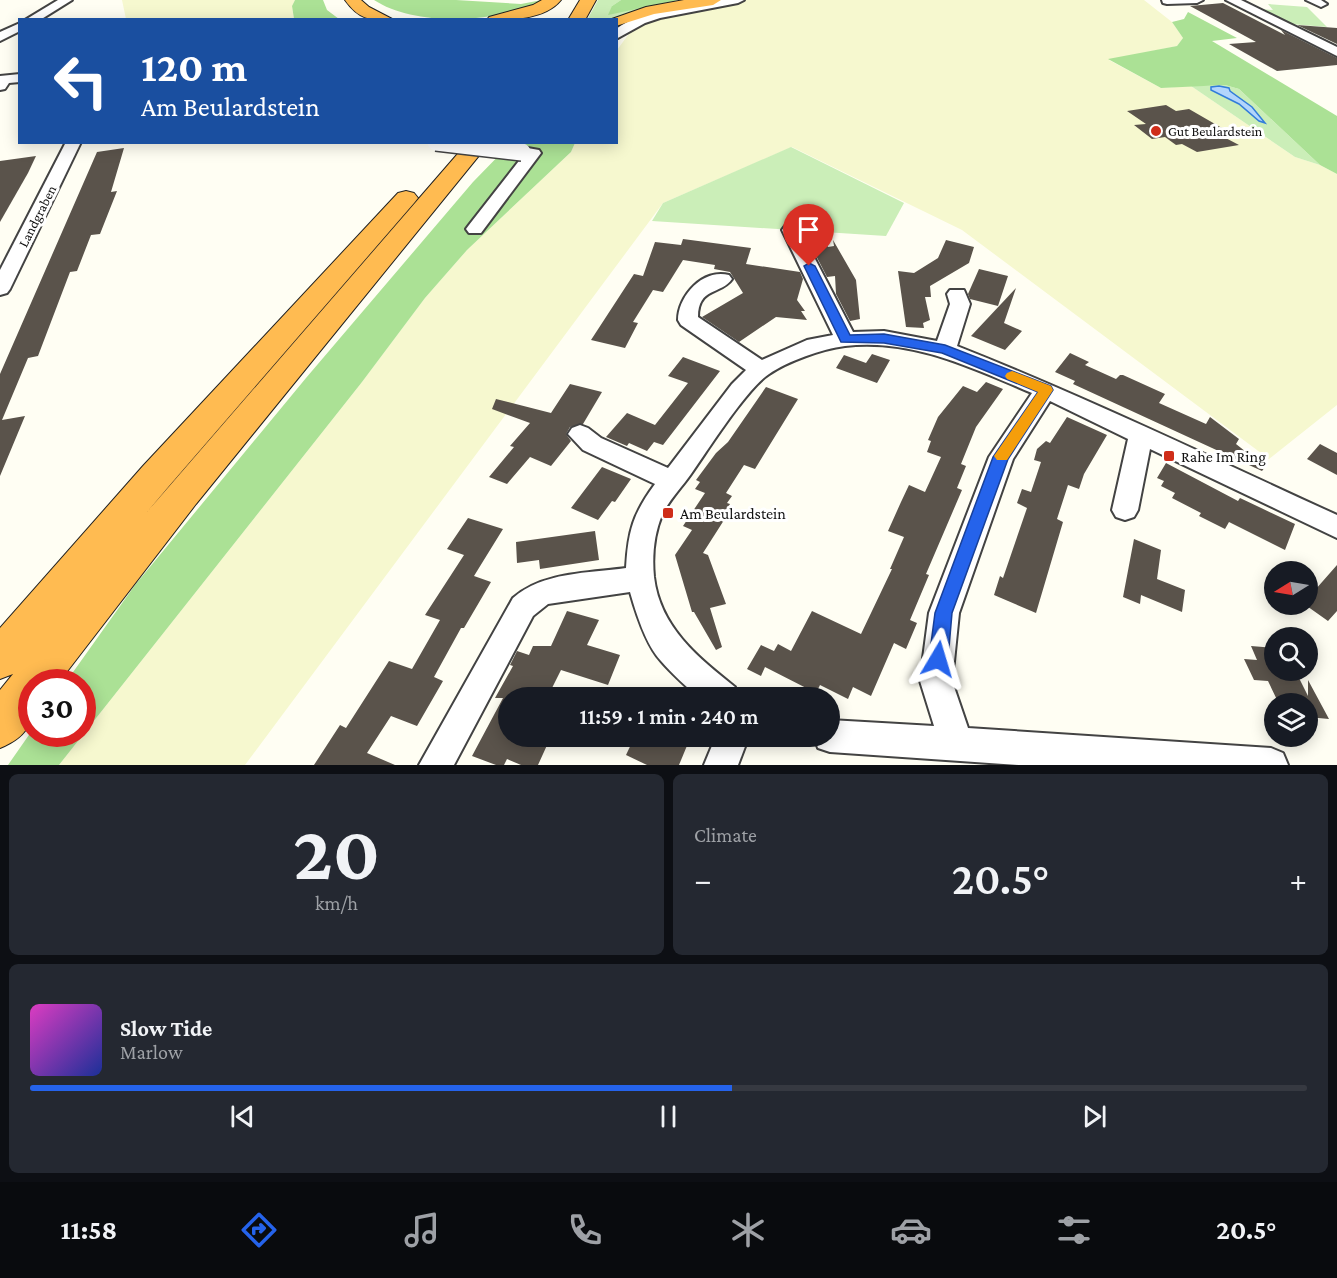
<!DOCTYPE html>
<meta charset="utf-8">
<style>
:root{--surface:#171b24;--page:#242831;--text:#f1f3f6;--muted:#9ea1a6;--line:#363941;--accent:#2563eb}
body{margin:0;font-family:"Crimson Pro",serif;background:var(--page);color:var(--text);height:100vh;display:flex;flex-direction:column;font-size:22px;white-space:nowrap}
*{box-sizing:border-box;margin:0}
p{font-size:20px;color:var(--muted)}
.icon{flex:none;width:33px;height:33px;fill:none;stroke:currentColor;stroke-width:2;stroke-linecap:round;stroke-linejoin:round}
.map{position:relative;height:765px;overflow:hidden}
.side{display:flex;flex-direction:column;gap:9px;padding:9px;background:#0d0f14;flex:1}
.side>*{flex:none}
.top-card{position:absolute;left:18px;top:18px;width:600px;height:126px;border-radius:0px;box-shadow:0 3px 15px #0003;background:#1a4fa0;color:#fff;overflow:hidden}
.needle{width:39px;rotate:259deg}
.buttons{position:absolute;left:1264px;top:561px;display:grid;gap:12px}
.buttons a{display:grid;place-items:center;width:54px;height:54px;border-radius:50%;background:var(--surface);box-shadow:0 3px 15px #0003;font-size:30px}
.speed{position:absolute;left:18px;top:669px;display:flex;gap:12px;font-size:30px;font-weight:700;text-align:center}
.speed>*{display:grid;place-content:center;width:78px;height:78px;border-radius:50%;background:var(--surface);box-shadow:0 3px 15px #0003;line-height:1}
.speed .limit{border:9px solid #d22;background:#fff;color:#111}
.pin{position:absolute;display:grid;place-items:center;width:51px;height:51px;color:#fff;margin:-62px -26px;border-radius:50% 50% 50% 0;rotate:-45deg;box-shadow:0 0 6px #0007}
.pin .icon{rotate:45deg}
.me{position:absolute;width:66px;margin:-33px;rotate:7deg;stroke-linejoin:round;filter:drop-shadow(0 0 4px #0008)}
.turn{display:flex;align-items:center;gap:21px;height:126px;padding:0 24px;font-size:27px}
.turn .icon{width:78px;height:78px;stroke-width:2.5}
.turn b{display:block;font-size:42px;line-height:51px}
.big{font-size:45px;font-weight:600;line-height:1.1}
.side .tile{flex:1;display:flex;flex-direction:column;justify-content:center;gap:9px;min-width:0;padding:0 21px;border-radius:9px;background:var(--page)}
.side .dial{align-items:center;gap:0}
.dial b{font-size:78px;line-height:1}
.song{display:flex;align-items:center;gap:18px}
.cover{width:72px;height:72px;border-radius:9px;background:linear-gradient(135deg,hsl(310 70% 55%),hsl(230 70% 35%))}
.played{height:6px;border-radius:3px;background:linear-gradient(90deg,var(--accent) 55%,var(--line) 55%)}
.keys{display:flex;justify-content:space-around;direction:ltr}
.heat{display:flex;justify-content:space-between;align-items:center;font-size:33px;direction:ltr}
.side .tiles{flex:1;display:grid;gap:9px;grid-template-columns:1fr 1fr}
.tile:last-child{grid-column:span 2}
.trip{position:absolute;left:498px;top:687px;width:342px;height:60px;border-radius:30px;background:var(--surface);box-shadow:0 3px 15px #0003;font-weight:600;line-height:60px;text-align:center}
.dock{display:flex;height:96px;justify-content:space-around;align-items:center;background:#090b0e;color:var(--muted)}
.dock .icon{width:42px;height:42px}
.dock .on{color:var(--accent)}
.dock b{font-size:27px;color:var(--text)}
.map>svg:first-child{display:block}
</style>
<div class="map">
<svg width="1337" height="765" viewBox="0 0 1337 765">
<rect width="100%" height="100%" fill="#fffef3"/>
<g fill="#f6f8cf">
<path d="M122,0H295L292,6L294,20L126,19Z"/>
<path d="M744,0H1144L1172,22L1183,38L1177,46L1109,60L1161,88L1191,86L1295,157L1320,165L1337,174V405L1269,459L962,230L792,147L663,203L245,765H59L362,382L425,298L467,250L571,152L575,143L616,142L617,50L631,31L643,23L672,15Z"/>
</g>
<g fill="#cbeeb8">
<path d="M598,0H621L612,6C642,10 671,0 701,0L612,19L587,20Z"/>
<path d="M1268,4L1307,7L1327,27L1290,24L1260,9L1273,10Z"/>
<path d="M1225,85L1239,89L1320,165L1295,157L1191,86Z"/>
<path d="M791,147L904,203L886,236L652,221L663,203Z"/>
</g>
<g fill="#abe195">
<path d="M295,0H323L327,10L339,19H294L292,6Z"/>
<path d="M374,0H456L521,4L542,0C499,24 415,27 374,0Z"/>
<path d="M621,0H679L608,15L612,6Z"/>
<path d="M1188,12L1237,38L1212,41L1337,116V174L1320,165L1239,89L1225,85L1161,88L1108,59L1177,46L1183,38L1172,22L1184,19Z"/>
<path d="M511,143H575L571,152L467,250L425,298L362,382L59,765H8L31,732L32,734H82V682H66L135,585L306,378L473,182Z"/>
</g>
<path fill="#b2d5fc" stroke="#327dda" stroke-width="1.5" d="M1219,86L1229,88L1230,91L1252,107L1265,123L1259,121L1239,104L1211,90V87Z"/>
<g fill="#5a534b">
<path d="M1223,3L1285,35L1281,30L1337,58V65L1277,71L1229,44L1256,42L1190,6Z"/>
<path d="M1297,25L1337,28V44Z"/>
<path d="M1166,105L1176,111L1189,109L1234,135H1220L1239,145L1197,152L1182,144L1176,145L1165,137L1152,139L1134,125L1146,124L1127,111Z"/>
<path d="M124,148L111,192L117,191L100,234L91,235L77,271L70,272L38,356L28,358L2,420L25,416L0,476V374L97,152Z"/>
<path d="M36,156L28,173L0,222V161Z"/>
<path d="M822,236L828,247L834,246L833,240L856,280L860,319L850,321L836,294L835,276L827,277L807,238Z"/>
<path d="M683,239L751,248L746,264L800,272L803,279L797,300L805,311H801L807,320L776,317L739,342L702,317L743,293L730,272L714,269L715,265L683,260L663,292L653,290L633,322L638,323L625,348L591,340L634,274L643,276L655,242L681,245Z"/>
<path d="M946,240L974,247L969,263L930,286L931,297H925L930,320L923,323L924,328L906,327L898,271L914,273L938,258Z"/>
<path d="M979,269L1008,276L998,306L970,299L968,294Z"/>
<path d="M1016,288L1004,323L1022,331L1005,350L971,336Z"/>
<path d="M1070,353L1089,362L1085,365L1116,379L1120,375H1123L1165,394L1159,403L1206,424L1210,417L1239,439L1236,444L1265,467L1262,471L1073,384L1075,381L1055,372Z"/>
<path d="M872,354L890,360L877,383L836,368L844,355L866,363Z"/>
<path d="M683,357L720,371L663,445L654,442L647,451L629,443L627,446L606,437L627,413L655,425L688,383L668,376Z"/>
<path d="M986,382L1003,389L976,427L961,464L966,466L957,488L962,490L926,574L929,575L910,620L917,623L906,649L894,643L871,696L853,687L848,699L820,685L816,693L765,667L761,676L747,669L761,645L774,651L778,644L791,651L812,611L861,634L892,569H890L904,537L888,531L901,502L909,485L925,492L941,457L927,452L931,441L928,440L938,417L963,386L977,392Z"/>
<path d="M570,384L602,392L583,424L570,427L566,434L571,441L551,466L530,457L507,484L489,477L514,447L510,446L530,423L492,409L496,399L551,413Z"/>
<path d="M766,387L798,399L755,469L744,465L726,493L732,496L727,503L730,504L723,516L726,517L703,553L708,555L726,604L710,608L722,647L716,650L694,612H692L675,555L692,530L683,526L705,493L695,489L700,482L696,480L716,453L728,442Z"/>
<path d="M1067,417L1107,435L1084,474L1079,489L1068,485L1057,519L1063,522L1036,613L994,595L1000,576L1003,578L1027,508L1017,503L1022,489L1031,492L1041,462L1034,460L1037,449L1046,441L1050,443Z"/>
<path d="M1320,444L1337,453V475L1307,459Z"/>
<path d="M1166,463L1238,501L1240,498L1295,524L1285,550L1229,522L1225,529L1199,516L1201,513L1172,498L1175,493L1161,486L1164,481L1157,478Z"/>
<path d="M602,467L631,479L615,502L612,501L598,520L571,508Z"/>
<path d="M468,518L503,529L474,576L491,582L464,628H461L434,677L443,681L417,726L391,716L367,753L395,765H314L340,725L346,728L389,661L412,669L440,620L425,615L464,555L447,549Z"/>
<path d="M595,531L599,560L540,569L539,560L517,563L516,542Z"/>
<path d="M1134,539L1161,550L1157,579L1185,590L1182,612L1141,595L1140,604L1123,597Z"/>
<path d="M1337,565V611L1328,621L1304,604H1308V598Z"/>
<path d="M567,611L599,620L587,645L620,655L608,685L561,670L547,698H508V736H532L548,743L538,765H521L507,759L504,765H496L472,756L503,698H495L513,666L510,665L517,651L529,655L533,646H551Z"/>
<path d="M1251,646L1275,648V670H1295L1308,696V680L1329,719L1308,717V704H1279L1268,681L1254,680L1244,659L1257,660Z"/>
<path d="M635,736H691L679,765H647L626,755Z"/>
</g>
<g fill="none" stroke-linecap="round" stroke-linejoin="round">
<g stroke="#434343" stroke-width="4">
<g id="minor">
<path d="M58,0H72L40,20H25Z"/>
<path d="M720,0H744L738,3L660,18L645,23L616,39V29C645,8 686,5 720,0Z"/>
<path d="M1162,0H1203L1197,3L1167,4L1163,3Z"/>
<path d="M1226,0H1241L1337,47V56Z"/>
<path d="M1306,0H1321L1327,4L1321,7Z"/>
<path d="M20,23V31L0,41V32Z"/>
<path d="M20,74V82L9,83L5,89L0,90V76Z"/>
<path d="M66,142H81L10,289L7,293L0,295V270Z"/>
<path d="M522,147L539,150L541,153L481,233H469L466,229L469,225L522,157L514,152Z"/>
<path d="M791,225L797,226L800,230L853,332L884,331L937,341L950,304L947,294L950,290H964L970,304L957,346C1086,397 1210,457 1337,515V538L1150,449L1138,510L1134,517L1125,520L1116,517L1112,510L1128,439L1050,401L1013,459L959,613L952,681L968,728L1271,748L1283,753L1288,765H1018L830,752L818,748L814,736H830V720L934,726L920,681L929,613L989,457L1032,393C972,368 912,338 845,346C822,349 788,361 769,374C747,388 708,450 691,474C682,487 669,500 662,515C654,534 652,556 654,577C660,628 699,658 735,687L740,698H699C686,686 672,674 661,661C646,645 636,613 630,592L548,604L533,616L454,765H419L513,598C542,572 589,573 626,568C628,531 633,514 655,484L583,450L568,434L572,428L580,425L588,428L601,438L668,468L732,384L746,370L681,325L678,320C678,296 703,268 729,275L732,279C721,295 698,287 698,317L762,360L807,340L833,335L782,230L785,226Z"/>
<path d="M716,736H749L738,765H704Z"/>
</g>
</g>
<g stroke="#212121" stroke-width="2">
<g id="highway">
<path d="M345,0H361L369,7L394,20C371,20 360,21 345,0Z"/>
<path d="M542,0H561C545,20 510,20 487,20L489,17L533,5Z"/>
<path d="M580,0H596L585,20H568Z"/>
<path d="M684,0H721L713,5L654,14L616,26V20H609L646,7Z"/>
<path d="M468,142H490L196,504L59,682H32C32,716 36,733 0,748V690L13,674L0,679V628L143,466L398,193L406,191L414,193L418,198L414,203L169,486L147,512Z"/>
</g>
</g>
<use href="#minor" fill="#fff" fill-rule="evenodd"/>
<use href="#highway" fill="#ffbb51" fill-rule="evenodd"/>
<g stroke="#434343" stroke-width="20" stroke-linecap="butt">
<path id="minor-bridge" d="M436,142L522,152"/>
</g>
<use href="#minor-bridge" stroke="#fff" stroke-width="17"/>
</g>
<path fill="#2563eb" stroke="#184099" stroke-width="1.5" d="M809,263L815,266L850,335L884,334L945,345L1051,386L1053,390L1008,459L952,613L948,659L945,665L938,667L932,665L929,659L935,613L993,457L1038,392L942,353L884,343L841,342L804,266Z"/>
<path fill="#f59e0b" d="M1012,371L1051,386L1053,390L1007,460H997L994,456L1038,392L1007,379L1005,376L1007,373Z"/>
<g fill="#cf2d19" stroke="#fff" stroke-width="2">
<circle cx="1156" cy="131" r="6"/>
<rect x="1163" y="450" width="12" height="12" rx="3"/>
<rect x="662" y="507" width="12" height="12" rx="3"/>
</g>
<g text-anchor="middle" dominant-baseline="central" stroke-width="6" stroke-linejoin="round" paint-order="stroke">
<g font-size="14" fill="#101010" stroke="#fff" text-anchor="start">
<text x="1168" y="131">Gut Beulardstein</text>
</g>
<g font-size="14" fill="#101010" stroke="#fff">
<text transform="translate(37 216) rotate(-63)">Landgraben</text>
</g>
<g font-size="16" fill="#101010" stroke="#fff" text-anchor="start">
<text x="1181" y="456">Rahe Im Ring</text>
<text x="680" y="513">Am Beulardstein</text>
</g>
</g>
</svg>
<div class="buttons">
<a><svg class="needle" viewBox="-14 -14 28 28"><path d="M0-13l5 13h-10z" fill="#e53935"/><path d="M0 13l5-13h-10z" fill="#9ea1a6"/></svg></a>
<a><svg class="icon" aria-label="search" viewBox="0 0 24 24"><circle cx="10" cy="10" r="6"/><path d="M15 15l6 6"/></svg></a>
<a><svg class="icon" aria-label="layers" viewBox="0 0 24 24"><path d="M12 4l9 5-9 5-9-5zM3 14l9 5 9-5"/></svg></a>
</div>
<div class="speed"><div class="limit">30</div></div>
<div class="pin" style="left:809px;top:266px;background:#d93025"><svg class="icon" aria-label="arrive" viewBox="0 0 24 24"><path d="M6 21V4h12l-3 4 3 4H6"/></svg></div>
<svg class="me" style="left:938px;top:659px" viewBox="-20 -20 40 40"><path d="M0-17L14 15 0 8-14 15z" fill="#2563eb" stroke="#fff" stroke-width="4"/></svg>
<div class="trip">11:59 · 1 min · 240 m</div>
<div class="top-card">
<div class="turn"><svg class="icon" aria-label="left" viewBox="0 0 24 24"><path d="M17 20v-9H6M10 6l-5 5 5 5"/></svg><div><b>120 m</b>Am Beulardstein</div></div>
</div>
</div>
<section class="side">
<div class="tiles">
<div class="tile dial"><b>20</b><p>km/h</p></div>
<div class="tile"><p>Climate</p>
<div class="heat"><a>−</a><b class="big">20.5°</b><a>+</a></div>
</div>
<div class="tile">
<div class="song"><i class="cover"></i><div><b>Slow Tide</b><p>Marlow</p></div></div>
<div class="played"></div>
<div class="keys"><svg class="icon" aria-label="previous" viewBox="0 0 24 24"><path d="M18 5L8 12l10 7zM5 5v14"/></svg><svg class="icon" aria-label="pause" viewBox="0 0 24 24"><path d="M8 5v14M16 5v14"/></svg><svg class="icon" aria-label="next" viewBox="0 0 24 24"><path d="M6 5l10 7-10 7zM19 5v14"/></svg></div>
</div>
</div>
</section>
<nav class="dock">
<b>11:58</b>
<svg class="icon on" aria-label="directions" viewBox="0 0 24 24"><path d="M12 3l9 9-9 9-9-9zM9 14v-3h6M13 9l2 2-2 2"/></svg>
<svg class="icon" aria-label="music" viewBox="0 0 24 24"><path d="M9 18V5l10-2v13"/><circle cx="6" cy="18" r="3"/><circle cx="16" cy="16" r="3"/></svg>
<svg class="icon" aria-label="phone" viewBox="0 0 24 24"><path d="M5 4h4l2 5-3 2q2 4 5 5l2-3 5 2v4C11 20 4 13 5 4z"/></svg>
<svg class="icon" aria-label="climate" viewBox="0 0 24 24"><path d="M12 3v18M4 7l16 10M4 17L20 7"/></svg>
<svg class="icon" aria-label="car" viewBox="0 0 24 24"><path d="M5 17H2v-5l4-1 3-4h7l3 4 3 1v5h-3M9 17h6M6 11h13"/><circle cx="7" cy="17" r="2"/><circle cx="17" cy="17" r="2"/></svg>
<svg class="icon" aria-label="filters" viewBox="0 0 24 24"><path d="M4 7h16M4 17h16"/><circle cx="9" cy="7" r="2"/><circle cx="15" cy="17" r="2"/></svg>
<b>20.5°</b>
</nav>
